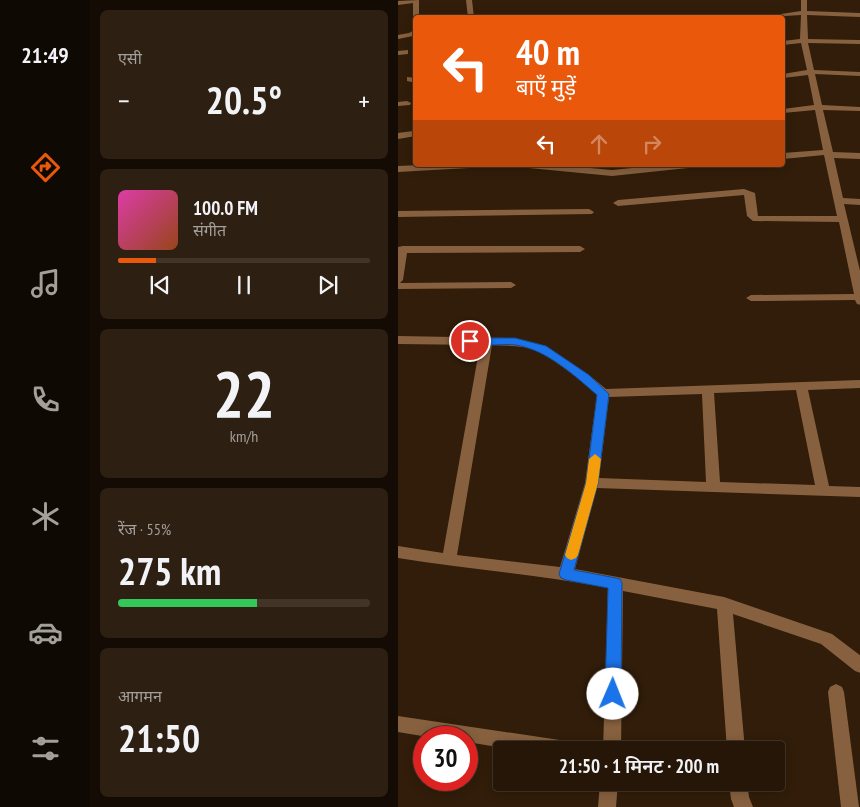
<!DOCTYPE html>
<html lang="hi">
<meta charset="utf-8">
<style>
:root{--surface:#251607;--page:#2d1f11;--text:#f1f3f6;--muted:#a39f9b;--line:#423528;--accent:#ea580c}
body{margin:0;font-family:"PT Sans Narrow","Noto Sans Devanagari",sans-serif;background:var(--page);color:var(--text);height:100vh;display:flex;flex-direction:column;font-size:19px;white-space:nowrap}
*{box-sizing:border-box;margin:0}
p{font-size:16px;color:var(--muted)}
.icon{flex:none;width:28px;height:28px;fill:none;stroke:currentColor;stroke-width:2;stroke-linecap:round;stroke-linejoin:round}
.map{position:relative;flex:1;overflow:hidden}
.side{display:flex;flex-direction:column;gap:10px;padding:10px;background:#140c04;width:308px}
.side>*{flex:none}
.top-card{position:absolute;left:15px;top:15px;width:372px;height:152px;border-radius:5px;box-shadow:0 2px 12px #0003,0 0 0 1px var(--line);background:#ea580c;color:#fff;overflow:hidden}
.speed{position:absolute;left:15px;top:726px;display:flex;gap:10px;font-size:25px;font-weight:700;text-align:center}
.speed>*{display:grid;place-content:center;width:65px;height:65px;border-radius:50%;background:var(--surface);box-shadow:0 2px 12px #0003,0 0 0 1px var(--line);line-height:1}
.speed .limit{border:8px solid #d22;background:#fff;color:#111}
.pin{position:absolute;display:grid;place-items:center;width:42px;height:42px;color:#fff;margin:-21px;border:2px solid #fff;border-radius:50%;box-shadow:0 1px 5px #0007}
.me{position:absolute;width:55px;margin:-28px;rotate:1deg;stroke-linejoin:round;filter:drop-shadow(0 0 4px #0008)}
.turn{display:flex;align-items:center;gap:18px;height:105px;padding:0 20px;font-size:22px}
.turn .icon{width:65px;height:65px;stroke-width:2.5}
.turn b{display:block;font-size:35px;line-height:42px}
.lanes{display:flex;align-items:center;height:48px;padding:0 20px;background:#0003;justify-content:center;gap:25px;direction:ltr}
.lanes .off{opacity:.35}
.big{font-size:38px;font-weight:600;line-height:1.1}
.side .widget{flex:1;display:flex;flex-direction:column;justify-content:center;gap:8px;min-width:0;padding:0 18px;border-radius:8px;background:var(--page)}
.side .dial{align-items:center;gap:0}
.dial b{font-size:65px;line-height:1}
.song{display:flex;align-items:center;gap:15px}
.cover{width:60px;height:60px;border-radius:8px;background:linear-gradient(135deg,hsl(320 70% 55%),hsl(20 70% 35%))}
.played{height:5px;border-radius:2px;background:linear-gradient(90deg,var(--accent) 15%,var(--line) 15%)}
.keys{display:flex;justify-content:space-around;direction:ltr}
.heat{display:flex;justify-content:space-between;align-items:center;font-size:28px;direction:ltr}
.charge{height:8px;border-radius:4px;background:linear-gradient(90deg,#34c759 55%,var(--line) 0)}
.trip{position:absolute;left:95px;top:741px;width:292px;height:50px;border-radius:5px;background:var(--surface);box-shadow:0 2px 12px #0003,0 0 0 1px var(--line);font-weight:600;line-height:50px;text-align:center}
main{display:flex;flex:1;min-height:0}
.dock{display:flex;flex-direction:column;width:90px;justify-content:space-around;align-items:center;background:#0f0903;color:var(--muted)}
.dock .icon{width:35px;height:35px}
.dock .on{color:var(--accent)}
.dock b{font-size:22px;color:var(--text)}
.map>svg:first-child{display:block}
</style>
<main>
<nav class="dock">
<b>21:49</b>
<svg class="icon on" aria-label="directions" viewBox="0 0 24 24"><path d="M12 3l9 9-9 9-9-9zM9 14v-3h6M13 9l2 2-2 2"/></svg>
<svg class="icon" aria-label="music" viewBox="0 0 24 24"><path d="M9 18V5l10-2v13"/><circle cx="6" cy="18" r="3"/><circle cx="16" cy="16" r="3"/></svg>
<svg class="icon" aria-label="phone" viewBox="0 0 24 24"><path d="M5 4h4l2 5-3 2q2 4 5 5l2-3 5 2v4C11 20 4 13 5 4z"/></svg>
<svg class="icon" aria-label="climate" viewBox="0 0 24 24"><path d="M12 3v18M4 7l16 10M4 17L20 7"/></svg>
<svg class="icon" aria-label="car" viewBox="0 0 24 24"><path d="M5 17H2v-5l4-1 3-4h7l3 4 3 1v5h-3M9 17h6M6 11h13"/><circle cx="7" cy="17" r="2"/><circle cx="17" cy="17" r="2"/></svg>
<svg class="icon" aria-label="filters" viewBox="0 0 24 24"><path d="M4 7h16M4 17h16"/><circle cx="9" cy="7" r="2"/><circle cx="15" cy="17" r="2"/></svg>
</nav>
<section class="side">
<div class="widget"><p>एसी</p>
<div class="heat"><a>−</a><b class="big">20.5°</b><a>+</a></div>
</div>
<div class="widget">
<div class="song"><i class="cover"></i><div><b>100.0 FM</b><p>संगीत</p></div></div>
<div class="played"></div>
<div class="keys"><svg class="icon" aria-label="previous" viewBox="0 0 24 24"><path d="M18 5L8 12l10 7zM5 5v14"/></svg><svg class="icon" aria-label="pause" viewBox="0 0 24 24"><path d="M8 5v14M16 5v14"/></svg><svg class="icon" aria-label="next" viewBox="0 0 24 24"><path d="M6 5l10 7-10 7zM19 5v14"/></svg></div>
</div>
<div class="widget dial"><b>22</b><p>km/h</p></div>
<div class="widget"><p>रेंज · 55%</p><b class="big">275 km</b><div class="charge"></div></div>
<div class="widget"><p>आगमन</p><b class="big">21:50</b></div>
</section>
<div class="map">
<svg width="463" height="807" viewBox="0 0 463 807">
<rect width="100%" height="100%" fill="#311d09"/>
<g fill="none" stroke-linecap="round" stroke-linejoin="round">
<g fill="#87613f" fill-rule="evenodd">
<path d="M21,0V18H18V20L15,18V3L0,5V1Z"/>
<path d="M68,0H74L76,18H70Z"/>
<path d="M403,0H409V11L463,13V17L409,15L410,39L463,40V44L410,43L416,70L463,72V76L417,74L424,105L463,107V111L425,110L435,152L463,153V159L436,158L445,198L463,199V205L446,204L463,275V305L459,304L457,300L353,301L348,298L353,295L456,294L441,222L355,221L349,216L346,195L220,206L215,203L220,200L346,189L357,193L360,216H439L426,155L385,159V153L425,150L417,110L385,113V109L416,105L410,75L385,78V74L409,70L403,43L385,45V41L402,39L403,15L356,18L403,11Z"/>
<path d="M18,29V35L15,36L0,39V35L11,33Z"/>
<path d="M10,50V54L0,55V51Z"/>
<path d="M9,77L18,78V83L9,81Z"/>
<path d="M9,101L13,103L12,105L0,106V102Z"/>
<path d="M15,131L18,132V136L0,139V133Z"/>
<path d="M23,165H75L71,168L0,172V166Z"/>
<path d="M127,165H159L214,170L264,165H294L290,168L214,176L131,168Z"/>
<path d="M191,209L196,212L194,214L0,217V211Z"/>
<path d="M5,246H182L187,249L182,252L9,253L5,280L2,283L113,282L118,285L113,288L0,289V247Z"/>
<path d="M0,336L117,338L148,346L191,375L208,389L463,380V388L410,390L431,486L463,487V497L199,488L177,569L326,597L434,634L463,656V673L457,671L423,644L335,614L347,750H329L319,609L225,591L223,750H205L210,588C141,575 70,569 0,558V546L45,553L82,345L0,344ZM94,345C109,346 127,345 141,352C161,363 181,379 199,394L187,483L162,567L59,555ZM398,390L417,485L322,482L316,393ZM304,394L308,482L201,478L211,397Z"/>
<path d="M438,684L444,687L446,692L461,807H443L430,692L432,687Z"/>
<path d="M0,716L175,742L181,744L184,750H119L69,742V738H36L0,732Z"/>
<path d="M202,782H220L218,807H200Z"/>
<path d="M331,782H349L351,797L355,807H336L333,799Z"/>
</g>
</g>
<path fill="#1a73e8" stroke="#114b97" d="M72,338H117L148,346L191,375L211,394L200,483L176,570L218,578L222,579L224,583L223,694L221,699L215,702L210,699L207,694L210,588L168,580L163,578L161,574L188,483L199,395C176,375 149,350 118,345C102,343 84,348 68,343L66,341Z"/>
<path fill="#f59e0b" d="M197,454L203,459L200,483L180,555L178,558L173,560L169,558L167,555L188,483L191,459Z"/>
</svg>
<div class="speed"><div class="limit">30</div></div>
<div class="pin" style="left:72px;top:341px;background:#d93025"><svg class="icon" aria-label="arrive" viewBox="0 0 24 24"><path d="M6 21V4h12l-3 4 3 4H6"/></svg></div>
<svg class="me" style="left:215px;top:694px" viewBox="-20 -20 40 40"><circle r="19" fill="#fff"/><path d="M0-13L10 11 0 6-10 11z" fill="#1a73e8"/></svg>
<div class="trip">21:50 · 1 मिनट · 200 m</div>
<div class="top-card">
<div class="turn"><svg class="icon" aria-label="left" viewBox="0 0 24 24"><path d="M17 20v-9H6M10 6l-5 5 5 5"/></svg><div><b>40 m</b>बाएँ मुड़ें</div></div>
<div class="lanes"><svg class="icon" aria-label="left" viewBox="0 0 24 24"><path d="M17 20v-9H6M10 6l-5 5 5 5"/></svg><svg class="icon off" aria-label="ahead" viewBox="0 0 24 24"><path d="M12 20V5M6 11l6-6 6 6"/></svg><svg class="icon off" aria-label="right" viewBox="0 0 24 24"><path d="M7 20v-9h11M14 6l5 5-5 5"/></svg></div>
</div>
</div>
</main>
